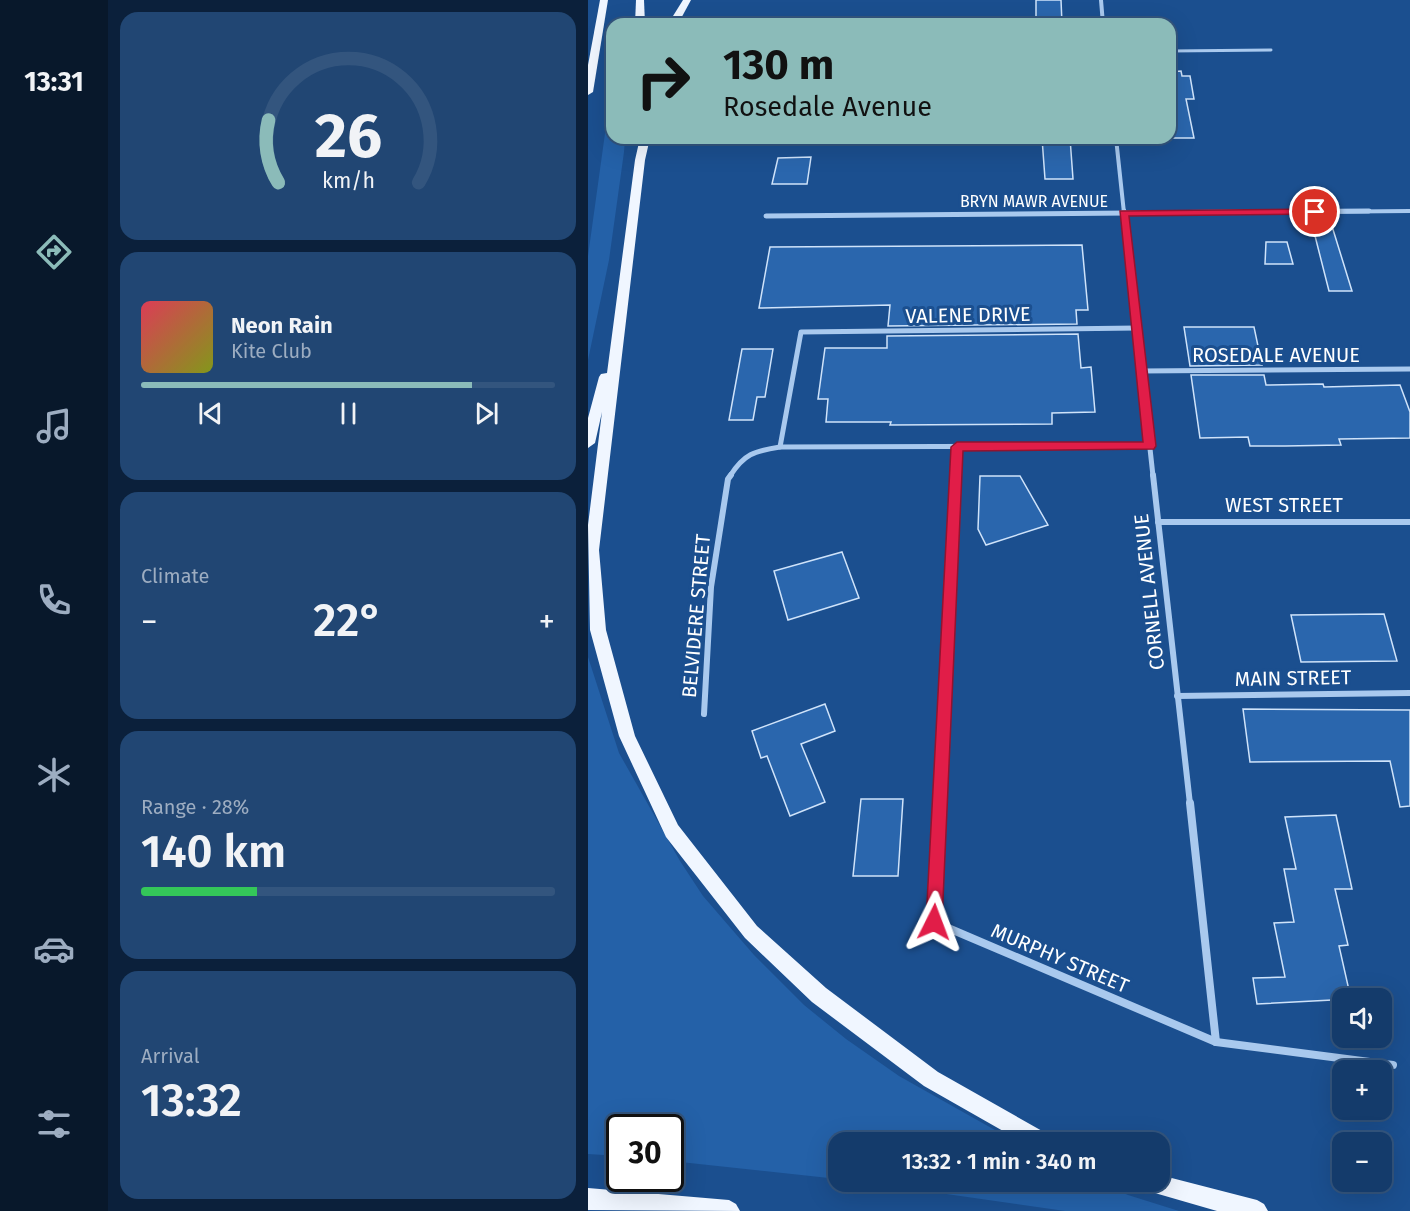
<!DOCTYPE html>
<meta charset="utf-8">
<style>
:root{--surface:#143b6b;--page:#214673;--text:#f1f3f6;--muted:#9dadc1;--line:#33557e;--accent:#8bbbb9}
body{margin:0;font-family:"Fira Sans",sans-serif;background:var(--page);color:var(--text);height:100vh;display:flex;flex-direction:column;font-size:22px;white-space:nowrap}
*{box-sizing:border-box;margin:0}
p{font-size:20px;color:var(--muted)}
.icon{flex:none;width:33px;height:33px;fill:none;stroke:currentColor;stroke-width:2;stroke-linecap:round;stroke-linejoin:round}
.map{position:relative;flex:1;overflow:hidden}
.panel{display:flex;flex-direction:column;gap:12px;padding:12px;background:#0b203b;width:480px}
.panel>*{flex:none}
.guide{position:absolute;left:18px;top:18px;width:570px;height:126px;border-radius:18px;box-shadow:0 6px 24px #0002,0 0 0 2px var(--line);background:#8bbbb9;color:#111;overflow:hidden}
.buttons{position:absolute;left:744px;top:988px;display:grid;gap:12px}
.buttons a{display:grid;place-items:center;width:60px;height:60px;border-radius:12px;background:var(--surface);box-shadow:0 6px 24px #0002,0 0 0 2px var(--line);font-size:30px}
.speed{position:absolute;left:18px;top:1114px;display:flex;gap:12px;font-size:30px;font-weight:700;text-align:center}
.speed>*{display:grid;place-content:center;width:78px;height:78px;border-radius:50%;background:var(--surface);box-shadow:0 6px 24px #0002,0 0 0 2px var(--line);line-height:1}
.speed .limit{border:3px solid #111;border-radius:9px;background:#fff;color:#111}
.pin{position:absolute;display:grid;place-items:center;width:51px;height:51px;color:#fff;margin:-26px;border:3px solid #fff;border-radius:50%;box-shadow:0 2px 6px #0007}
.me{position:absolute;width:66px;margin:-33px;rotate:3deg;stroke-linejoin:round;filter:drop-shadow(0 0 4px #0008)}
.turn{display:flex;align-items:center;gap:21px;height:126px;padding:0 18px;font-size:27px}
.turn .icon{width:78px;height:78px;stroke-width:2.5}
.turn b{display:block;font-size:42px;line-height:51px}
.big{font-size:45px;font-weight:600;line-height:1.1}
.panel .tile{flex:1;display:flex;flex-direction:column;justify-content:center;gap:9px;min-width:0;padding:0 21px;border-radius:18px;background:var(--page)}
.panel .dial{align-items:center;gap:0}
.dial svg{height:156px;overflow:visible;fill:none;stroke:var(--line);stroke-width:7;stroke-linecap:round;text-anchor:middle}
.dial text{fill:var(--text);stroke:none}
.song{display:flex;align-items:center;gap:18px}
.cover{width:72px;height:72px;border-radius:9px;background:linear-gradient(135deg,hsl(350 70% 55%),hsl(70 70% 35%))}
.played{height:6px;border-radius:3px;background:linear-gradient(90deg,var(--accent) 80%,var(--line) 80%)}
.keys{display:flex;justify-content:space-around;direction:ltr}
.heat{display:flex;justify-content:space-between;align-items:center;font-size:33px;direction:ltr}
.charge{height:9px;border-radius:4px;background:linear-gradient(90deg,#34c759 28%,var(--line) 0)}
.trip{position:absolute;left:240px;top:1132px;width:342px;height:60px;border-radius:18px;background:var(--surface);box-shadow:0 6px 24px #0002,0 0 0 2px var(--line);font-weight:600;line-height:60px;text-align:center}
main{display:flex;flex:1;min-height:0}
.tabs{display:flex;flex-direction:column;width:108px;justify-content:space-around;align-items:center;background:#08182b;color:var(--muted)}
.tabs .icon{width:42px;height:42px}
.tabs .on{color:var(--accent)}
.tabs b{font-size:27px;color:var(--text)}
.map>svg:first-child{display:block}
</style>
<main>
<nav class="tabs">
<b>13:31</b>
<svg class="icon on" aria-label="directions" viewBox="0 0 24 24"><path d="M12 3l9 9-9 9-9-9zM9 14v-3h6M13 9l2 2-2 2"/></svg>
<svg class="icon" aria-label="music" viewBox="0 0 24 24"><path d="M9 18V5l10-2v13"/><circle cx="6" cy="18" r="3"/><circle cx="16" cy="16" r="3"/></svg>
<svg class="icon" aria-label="phone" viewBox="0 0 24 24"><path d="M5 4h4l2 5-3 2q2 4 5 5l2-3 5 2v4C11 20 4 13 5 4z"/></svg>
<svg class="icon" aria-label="climate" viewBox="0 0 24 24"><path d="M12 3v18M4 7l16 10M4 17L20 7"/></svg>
<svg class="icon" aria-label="car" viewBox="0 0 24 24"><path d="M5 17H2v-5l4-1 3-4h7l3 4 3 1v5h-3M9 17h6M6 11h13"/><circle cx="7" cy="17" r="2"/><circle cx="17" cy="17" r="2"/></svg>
<svg class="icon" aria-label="filters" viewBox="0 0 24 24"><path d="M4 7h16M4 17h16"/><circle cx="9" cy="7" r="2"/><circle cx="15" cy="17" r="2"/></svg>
</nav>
<section class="panel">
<div class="tile dial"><svg viewBox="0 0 100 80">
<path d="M14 69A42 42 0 1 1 86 69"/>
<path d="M14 69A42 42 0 0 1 9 37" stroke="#8bbbb9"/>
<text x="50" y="56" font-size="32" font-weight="700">26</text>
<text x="50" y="72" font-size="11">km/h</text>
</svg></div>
<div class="tile">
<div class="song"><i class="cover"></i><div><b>Neon Rain</b><p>Kite Club</p></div></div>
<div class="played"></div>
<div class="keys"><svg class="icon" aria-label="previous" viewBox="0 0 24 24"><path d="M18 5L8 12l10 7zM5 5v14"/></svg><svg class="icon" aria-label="pause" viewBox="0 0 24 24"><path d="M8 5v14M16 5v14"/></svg><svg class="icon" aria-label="next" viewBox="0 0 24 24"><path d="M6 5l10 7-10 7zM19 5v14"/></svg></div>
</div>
<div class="tile"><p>Climate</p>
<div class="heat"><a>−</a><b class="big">22°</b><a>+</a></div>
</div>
<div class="tile"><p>Range · 28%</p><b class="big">140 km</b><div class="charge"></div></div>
<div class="tile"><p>Arrival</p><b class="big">13:32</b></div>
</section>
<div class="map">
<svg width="822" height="1211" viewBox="0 0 822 1211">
<rect width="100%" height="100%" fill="#1b4f8f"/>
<g fill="#2461a8">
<path d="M24,83V138H37L36,152L21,260L0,360V256Z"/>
<path d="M0,657L31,753L92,861L115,896L166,955L216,1005L258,1039L311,1076L430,1143H250V1179L83,1161L82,1128H32L31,1156L0,1154Z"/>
<path d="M274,1182H510L540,1195L591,1211H477Z"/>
</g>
<g fill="#2a66ad" stroke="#cfe3fa" stroke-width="1.5">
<path d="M448,0H473L474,24H448Z"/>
<path d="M593,71L594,76H602L606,99H598L606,138H582V72Z"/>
<path d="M454,138H482L485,179H457Z"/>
<path d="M223,157L219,184H184L190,158Z"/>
<path d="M743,223L764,291H741L725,228Z"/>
<path d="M678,242H699L705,264H677Z"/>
<path d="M494,245L500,310H488L489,324L300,326L302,305L171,308L182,247Z"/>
<path d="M596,327H666L674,365L602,366Z"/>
<path d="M490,334L493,368L503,367L507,412L464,413V424L302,425L303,422H238L240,399H230L237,348H299V336Z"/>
<path d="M154,349H185L177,397H169L165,420H141Z"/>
<path d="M603,375H676L678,385L735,384L736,387L812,385L822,412V438L751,439L753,445L697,446H662L660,437L612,438Z"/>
<path d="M392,476H432L460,525L398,545L390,529Z"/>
<path d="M254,552L271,598L200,620L186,571Z"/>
<path d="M796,614L809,661L713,662L703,615Z"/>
<path d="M237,704L247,731L213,744L237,802L202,816L179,756L173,758L164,731Z"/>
<path d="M655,709L822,710V806L812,807L802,761L662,762Z"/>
<path d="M273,799H315L310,876H265Z"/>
<path d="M748,815L764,889H747L760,945L751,946L763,999L669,1004L665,978L697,977L686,923L706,922L696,869H708L697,817Z"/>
</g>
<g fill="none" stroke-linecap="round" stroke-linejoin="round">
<path stroke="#a9c9ee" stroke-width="3" d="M582,51L683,50"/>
<g stroke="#a9c9ee" stroke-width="4">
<path d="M513,0L515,24"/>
<path d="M528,138L536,213"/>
<path d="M587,213L822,211"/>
</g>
<g stroke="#a9c9ee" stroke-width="5">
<path d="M536,211L565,476"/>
<path d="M178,216L781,211"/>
<path d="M553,371L822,369"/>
<path d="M192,447L213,332L549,328"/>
<path d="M142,476C156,454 166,451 192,447L562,446"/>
<path d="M368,476L369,446"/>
</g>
<g stroke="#a9c9ee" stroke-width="6">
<path d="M565,475L602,804"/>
<path d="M570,522H822"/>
<path d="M589,696L822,693"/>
<path d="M116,714L123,587L140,479L143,475"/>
<path d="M352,804L368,475"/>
</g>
<g stroke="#a9c9ee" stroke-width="8">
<path d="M352,803L346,922L628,1042L805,1065"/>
<path d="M602,803L628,1042"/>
</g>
<g fill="#f0f6ff" fill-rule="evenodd">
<path d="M12,0H20L5,92L0,95V65Z"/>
<path d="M48,0H56L57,24H47Z"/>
<path d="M95,0H103L90,24H80Z"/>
<path d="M52,138H62L57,160L11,550L18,630L47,736L90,825L169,926L238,988L350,1072L463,1136L466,1143H436L336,1086L224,1002L157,938L78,837L31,736L2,630L0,525L14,412L7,443L0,448V418L11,377L13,374L19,373L47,160Z"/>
<path d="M572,1175L669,1200L676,1204L680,1211H629L553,1189L550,1182H572Z"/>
<path d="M0,1188L141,1200L148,1204L152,1211L0,1210Z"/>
</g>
</g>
<path fill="#e11d48" stroke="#92132f" stroke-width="1.5" d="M727,209L730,210V214L541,216L568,446L566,449L375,451L354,922L352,928L346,930L340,928L338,922L363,447L369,442H555L532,211Z"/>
<g text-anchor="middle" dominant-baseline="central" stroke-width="6" stroke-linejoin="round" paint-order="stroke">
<g font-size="16" fill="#fff" stroke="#1b4f8f">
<text x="446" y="201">BRYN MAWR AVENUE</text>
</g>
<g font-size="20" fill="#fff" stroke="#1b4f8f">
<text transform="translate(380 315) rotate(-1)">VALENE DRIVE</text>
<text x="688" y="355">ROSEDALE AVENUE</text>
<text x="696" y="505">WEST STREET</text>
<text transform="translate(561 592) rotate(-96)">CORNELL AVENUE</text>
<text transform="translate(108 616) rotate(-85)">BELVIDERE STREET</text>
<text transform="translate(705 678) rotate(-1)">MAIN STREET</text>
<text transform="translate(472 958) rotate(23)">MURPHY STREET</text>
</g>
</g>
</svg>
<div class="buttons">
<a><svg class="icon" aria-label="sound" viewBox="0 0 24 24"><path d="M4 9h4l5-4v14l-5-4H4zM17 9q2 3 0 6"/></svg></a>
<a>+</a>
<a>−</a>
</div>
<div class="speed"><div class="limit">30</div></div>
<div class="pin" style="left:727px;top:212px;background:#d93025"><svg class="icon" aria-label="arrive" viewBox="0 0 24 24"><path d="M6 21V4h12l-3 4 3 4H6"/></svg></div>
<svg class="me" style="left:346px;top:922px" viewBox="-20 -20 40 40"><path d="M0-17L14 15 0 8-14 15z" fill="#e11d48" stroke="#fff" stroke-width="4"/></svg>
<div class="trip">13:32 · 1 min · 340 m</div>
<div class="guide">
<div class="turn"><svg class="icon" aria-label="right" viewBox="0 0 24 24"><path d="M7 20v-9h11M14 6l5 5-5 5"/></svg><div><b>130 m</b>Rosedale Avenue</div></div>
</div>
</div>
</main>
